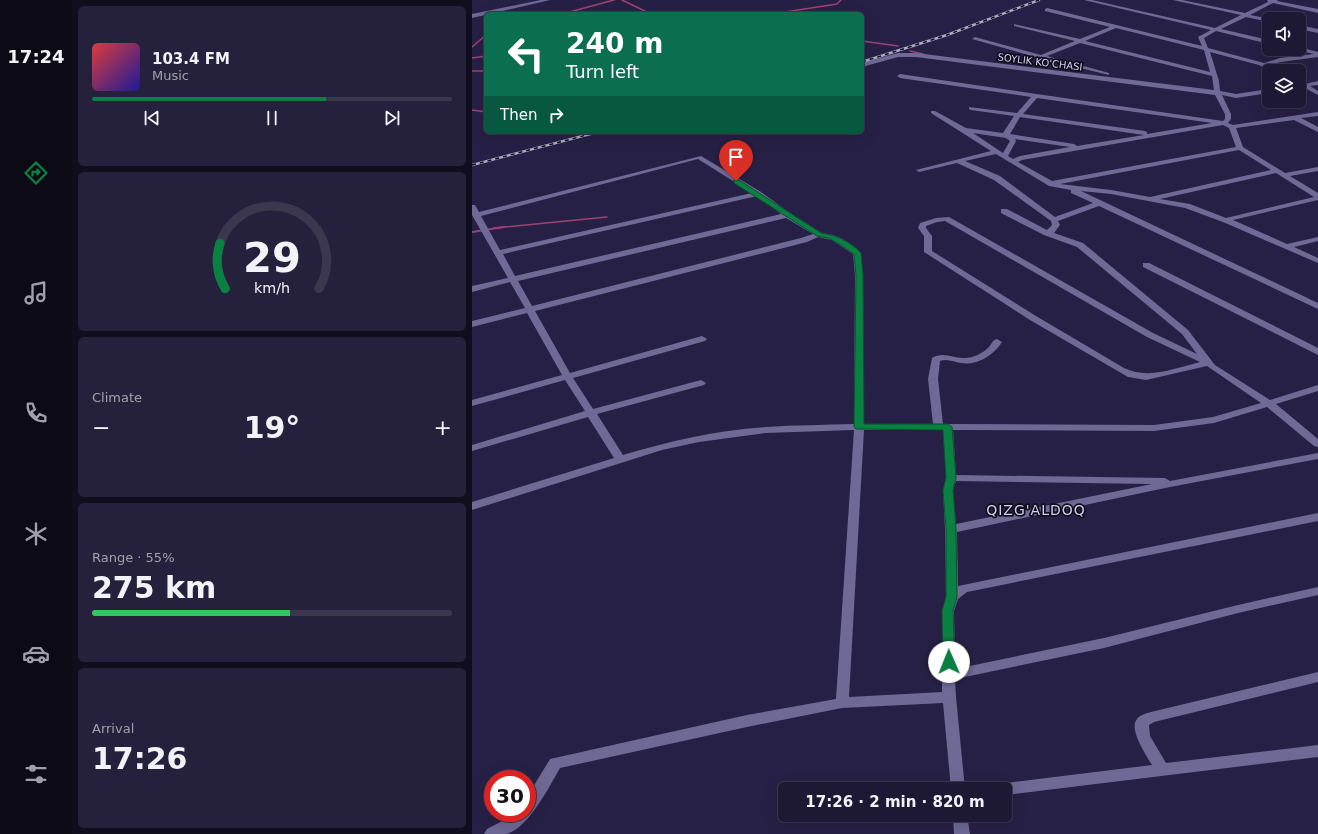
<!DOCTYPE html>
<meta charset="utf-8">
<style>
:root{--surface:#1d1834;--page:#25213c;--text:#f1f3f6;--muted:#a0a0ac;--line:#3b374f;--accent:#0b8043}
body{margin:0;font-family:"DejaVu Sans",sans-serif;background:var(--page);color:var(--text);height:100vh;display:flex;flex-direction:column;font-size:15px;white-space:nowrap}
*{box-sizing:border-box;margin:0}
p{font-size:13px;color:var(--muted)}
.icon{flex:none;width:22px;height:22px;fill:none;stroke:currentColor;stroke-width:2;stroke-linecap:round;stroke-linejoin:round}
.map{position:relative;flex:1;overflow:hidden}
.details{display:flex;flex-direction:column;gap:6px;padding:6px;background:#100d1d;width:400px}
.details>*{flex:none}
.banner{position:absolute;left:12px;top:12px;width:380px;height:122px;border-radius:6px;box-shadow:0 4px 16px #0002,0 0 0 1px var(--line);background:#0b6e4f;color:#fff;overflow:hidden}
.controls{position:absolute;left:790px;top:12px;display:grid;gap:8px}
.controls a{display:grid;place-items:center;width:44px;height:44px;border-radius:6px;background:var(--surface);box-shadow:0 4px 16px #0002,0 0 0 1px var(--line);font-size:20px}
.speed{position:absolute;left:12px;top:770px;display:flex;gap:8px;font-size:20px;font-weight:700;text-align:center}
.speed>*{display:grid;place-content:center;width:52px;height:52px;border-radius:50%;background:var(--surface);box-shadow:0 4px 16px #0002,0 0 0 1px var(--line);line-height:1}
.speed .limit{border:6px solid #d22;background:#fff;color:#111}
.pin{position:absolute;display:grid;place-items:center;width:34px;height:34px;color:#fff;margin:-41px -17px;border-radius:50% 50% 50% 0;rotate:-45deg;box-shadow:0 0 4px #0007}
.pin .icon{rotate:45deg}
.me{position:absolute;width:44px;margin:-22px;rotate:359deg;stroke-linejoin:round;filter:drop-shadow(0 0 3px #0008)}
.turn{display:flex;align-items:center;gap:14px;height:84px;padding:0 16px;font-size:18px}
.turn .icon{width:52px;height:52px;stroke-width:2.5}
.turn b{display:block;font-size:28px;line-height:34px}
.then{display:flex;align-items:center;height:38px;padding:0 16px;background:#0003;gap:8px;font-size:15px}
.big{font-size:30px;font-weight:700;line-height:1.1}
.details .tile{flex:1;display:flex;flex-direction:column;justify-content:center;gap:6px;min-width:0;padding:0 14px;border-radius:6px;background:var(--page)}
.details .dial{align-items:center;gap:0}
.dial svg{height:104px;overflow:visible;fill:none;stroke:var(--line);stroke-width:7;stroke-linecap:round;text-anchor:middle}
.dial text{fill:var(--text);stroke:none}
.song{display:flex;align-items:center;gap:12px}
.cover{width:48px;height:48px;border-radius:6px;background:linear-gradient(135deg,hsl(0 70% 55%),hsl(240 70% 35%))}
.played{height:4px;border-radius:2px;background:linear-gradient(90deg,var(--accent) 65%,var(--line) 65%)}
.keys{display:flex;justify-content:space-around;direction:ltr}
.heat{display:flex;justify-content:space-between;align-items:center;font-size:22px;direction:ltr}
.charge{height:6px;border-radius:3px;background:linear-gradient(90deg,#34c759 55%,var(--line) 0)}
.trip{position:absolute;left:306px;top:782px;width:234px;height:40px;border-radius:6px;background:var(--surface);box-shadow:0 4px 16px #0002,0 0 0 1px var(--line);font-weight:700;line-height:40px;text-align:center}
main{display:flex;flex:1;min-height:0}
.tab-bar{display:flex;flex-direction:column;width:72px;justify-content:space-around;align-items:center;background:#0c0a15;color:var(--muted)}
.tab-bar .icon{width:28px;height:28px}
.tab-bar .active{color:var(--accent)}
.tab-bar b{font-size:18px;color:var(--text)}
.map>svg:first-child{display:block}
</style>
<main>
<nav class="tab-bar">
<b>17:24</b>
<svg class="icon active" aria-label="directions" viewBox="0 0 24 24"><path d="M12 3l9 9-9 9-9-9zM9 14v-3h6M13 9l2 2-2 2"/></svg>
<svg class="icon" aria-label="music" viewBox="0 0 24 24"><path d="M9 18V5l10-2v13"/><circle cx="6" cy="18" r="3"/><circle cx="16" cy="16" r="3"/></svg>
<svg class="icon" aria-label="phone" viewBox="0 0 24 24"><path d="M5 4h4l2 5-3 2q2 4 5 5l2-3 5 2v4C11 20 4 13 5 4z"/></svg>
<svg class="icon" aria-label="climate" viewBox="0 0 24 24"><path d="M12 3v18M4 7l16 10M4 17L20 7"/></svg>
<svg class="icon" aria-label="car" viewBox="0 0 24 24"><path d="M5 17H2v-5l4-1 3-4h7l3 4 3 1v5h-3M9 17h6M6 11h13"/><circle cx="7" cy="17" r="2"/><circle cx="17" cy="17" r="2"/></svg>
<svg class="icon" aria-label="filters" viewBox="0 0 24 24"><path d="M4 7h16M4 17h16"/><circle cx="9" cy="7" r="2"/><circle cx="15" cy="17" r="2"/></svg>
</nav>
<section class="details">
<div class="tile">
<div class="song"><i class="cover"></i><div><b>103.4 FM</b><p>Music</p></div></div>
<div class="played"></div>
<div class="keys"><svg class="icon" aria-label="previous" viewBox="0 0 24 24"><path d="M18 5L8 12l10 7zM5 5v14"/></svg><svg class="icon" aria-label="pause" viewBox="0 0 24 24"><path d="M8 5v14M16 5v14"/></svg><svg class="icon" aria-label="next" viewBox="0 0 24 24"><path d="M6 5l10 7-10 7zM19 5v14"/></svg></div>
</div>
<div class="tile dial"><svg viewBox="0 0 100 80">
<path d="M14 69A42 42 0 1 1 86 69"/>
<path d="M14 69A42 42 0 0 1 10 34" stroke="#0b8043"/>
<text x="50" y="56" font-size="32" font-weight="700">29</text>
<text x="50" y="72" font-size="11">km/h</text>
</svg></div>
<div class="tile"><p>Climate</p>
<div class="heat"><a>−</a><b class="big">19°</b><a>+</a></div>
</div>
<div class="tile"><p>Range · 55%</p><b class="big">275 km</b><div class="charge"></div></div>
<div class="tile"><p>Arrival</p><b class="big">17:26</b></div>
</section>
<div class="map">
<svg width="846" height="834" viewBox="0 0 846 834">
<rect width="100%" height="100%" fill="#272046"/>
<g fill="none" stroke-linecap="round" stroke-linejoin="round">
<g stroke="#9d4373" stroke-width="1.5">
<path d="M150,0L179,14"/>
<path d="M90,14L142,0"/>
<path d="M300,14L365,4L369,0"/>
<path d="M390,41L426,46"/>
<path d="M0,47L14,35"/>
<path d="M438,51L451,54"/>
<path d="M0,58L14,56"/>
<path d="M0,71H14"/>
<path d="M0,110L14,112"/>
<path d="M22,228L135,217"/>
</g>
<path stroke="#9d4373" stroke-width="2" d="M0,232L32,227"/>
<g fill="#6e6995" fill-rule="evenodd">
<path d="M69,0H78L0,18V14Z"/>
<path d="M612,0H620L743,28L769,15L701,0H710L773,13L796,2L795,0H806L805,1L846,9V13L801,3L778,15L799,19H797V22L774,17L749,29L797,40V44L744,31L732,38L736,48L792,63L808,58L842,54L825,50L824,49H827V47L846,52V57L809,62L796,65L806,71H799L787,65L738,52L747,81L748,91L764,94L797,89V93L764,98L750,95L759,114V119L756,123L761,125L846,112V116L829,118L846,127V132L822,120L764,128L771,147L813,173L846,167V171L818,176L846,193V200L761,220L815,244L846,237V241L822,247L846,258V263L751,222L713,208L639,194L609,191L846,303V309L627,206L586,221L588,225L582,233L611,243L716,330L743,365L798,400L846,385V391L804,404L846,439V447L842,446L795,407L742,423L682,431L481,430L484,475L693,478L698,481L846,453V459L698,487L485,532L486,586L846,513V521L495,592L486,599L482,611L483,669L632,638L766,605L846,587V595L766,613L632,648L483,679L484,697L493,789H479L471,703L370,708L275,727L88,768C77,787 56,829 34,834C28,834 19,834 12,834L15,829L40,816L42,813H55V797L78,759L275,715L364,699L382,430L293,433L227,442L190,450L0,510V502L142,458L116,417L0,451V445L113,411L93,380L0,406V400L90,375L55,313L0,327V321L53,308L38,282L0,292V286L36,278L0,215V205H3L7,212L229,156L289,192L318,213L350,233L361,235L371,239L389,253L391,275L392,424H461L456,379L460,358C472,351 481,359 493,358C501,358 511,353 516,348C520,344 520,340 525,339L530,342C522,355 505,366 489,363C482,362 475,358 468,361L466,379L471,424L682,425L741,417L789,403L735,366L674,380L656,377L558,320L452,252V236L446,228L448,223L464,218L477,217L681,333L725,354L710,334L605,247L572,235L529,213V209H535L575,230L580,225L579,221L522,180L485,163L447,172L444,170L519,151L459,113V111H463L494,128L531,133L542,116L499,110L497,109V107L545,113L559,97L428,78L425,76L428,74L751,121L753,119V114L743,95L444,57H426L390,67V63L426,53H444L742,90L740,76L608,43L575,56L637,73V75L567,58L500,39L503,37L569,55L603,41L542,26V24L608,39L638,27L573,11V9L575,8L730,46L726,37L739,30ZM644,28L732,50L738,72L613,41ZM565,98L740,123L675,134V132L673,131L551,114ZM548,117L672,135L605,146L602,144L538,134ZM751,125L757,128L764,147L580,181L546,162L550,160ZM501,133L534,138L538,141L531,153ZM543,139L598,147L548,156L541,159L536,156L544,141ZM767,150L799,170L678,197L639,190L588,184ZM524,154L577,186L599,190V193L621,203L583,217L528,176L493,161ZM226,159L280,193L28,250L9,216ZM804,173L842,197L754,218L718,204L688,199ZM285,196L309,214L43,276L31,254ZM314,218L341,234L329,238L60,306L46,281ZM473,221L675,337L728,362C704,368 676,380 652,368L564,316L460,251V236L454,228V226L465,222ZM346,237L360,240L381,254L383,275L382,424C353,425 323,425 294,427C245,430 197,441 151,455L125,414L232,385L234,383L229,380L121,409L101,378L233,341L235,339L230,336L98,373L63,311L335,242ZM392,430H471L474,478L471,490L473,529L474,597L470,611V692L377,697ZM484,481L680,484L484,524L481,490Z"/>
<path d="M827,25L846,29V33L827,29Z"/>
<path d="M827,81L833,84L846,81V85L838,86L846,91V95L831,87H827Z"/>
<path d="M671,263H677L846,348V355L671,267Z"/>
<path d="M846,672V682L682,722L677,725L678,736L694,763L846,745V757L533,795V789H526L528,785L533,783L680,765C675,756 656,729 665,719C668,715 675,713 679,712Z"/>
<path d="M481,815H495L498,834H482Z"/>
</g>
<g stroke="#adaac6" stroke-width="2.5">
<g id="rail">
<path d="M390,62L475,35L567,0"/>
<path d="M0,165L126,132"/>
</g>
</g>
<use href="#rail" stroke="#0f0d1e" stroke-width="1.5" stroke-dasharray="4" stroke-linecap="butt"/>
</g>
<path fill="#0b8043" stroke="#07532c" d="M262,180H267L349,233C364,235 379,242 389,253L391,275L392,424H476L480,427L484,478L481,490L484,529L485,597L481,611L483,662L481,666L477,667L473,666L471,662L470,611L474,597V529L471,490L474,478L471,430L384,429L382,427L384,275L382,254L369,245L356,238L345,236L334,229L262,183Z"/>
<g text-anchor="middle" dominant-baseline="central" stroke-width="3.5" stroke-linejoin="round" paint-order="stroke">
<g font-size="10" fill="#d2d0e9" stroke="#0f0d1e">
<text transform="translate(568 62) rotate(7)">SOYLIK KO'CHASI</text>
</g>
<g font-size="14" letter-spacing="1" fill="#d2d0e9" stroke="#0f0d1e">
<text x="564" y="510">QIZG'ALDOQ</text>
</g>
</g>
</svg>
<div class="controls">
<a><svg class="icon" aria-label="sound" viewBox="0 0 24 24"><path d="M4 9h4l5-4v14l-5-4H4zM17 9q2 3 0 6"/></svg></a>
<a><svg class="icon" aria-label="layers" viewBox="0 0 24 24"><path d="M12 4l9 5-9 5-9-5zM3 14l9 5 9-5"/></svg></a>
</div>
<div class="speed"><div class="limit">30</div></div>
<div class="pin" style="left:264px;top:181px;background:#d93025"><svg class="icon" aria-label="arrive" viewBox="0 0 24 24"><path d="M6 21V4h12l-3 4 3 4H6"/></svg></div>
<svg class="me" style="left:477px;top:662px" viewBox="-20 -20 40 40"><circle r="19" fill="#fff"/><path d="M0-13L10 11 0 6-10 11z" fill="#0b8043"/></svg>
<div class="trip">17:26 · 2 min · 820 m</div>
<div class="banner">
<div class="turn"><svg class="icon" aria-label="left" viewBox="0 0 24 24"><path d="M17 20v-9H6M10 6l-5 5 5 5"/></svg><div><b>240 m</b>Turn left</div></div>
<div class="then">Then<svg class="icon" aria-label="right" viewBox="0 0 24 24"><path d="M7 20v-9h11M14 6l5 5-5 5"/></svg></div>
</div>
</div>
</main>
